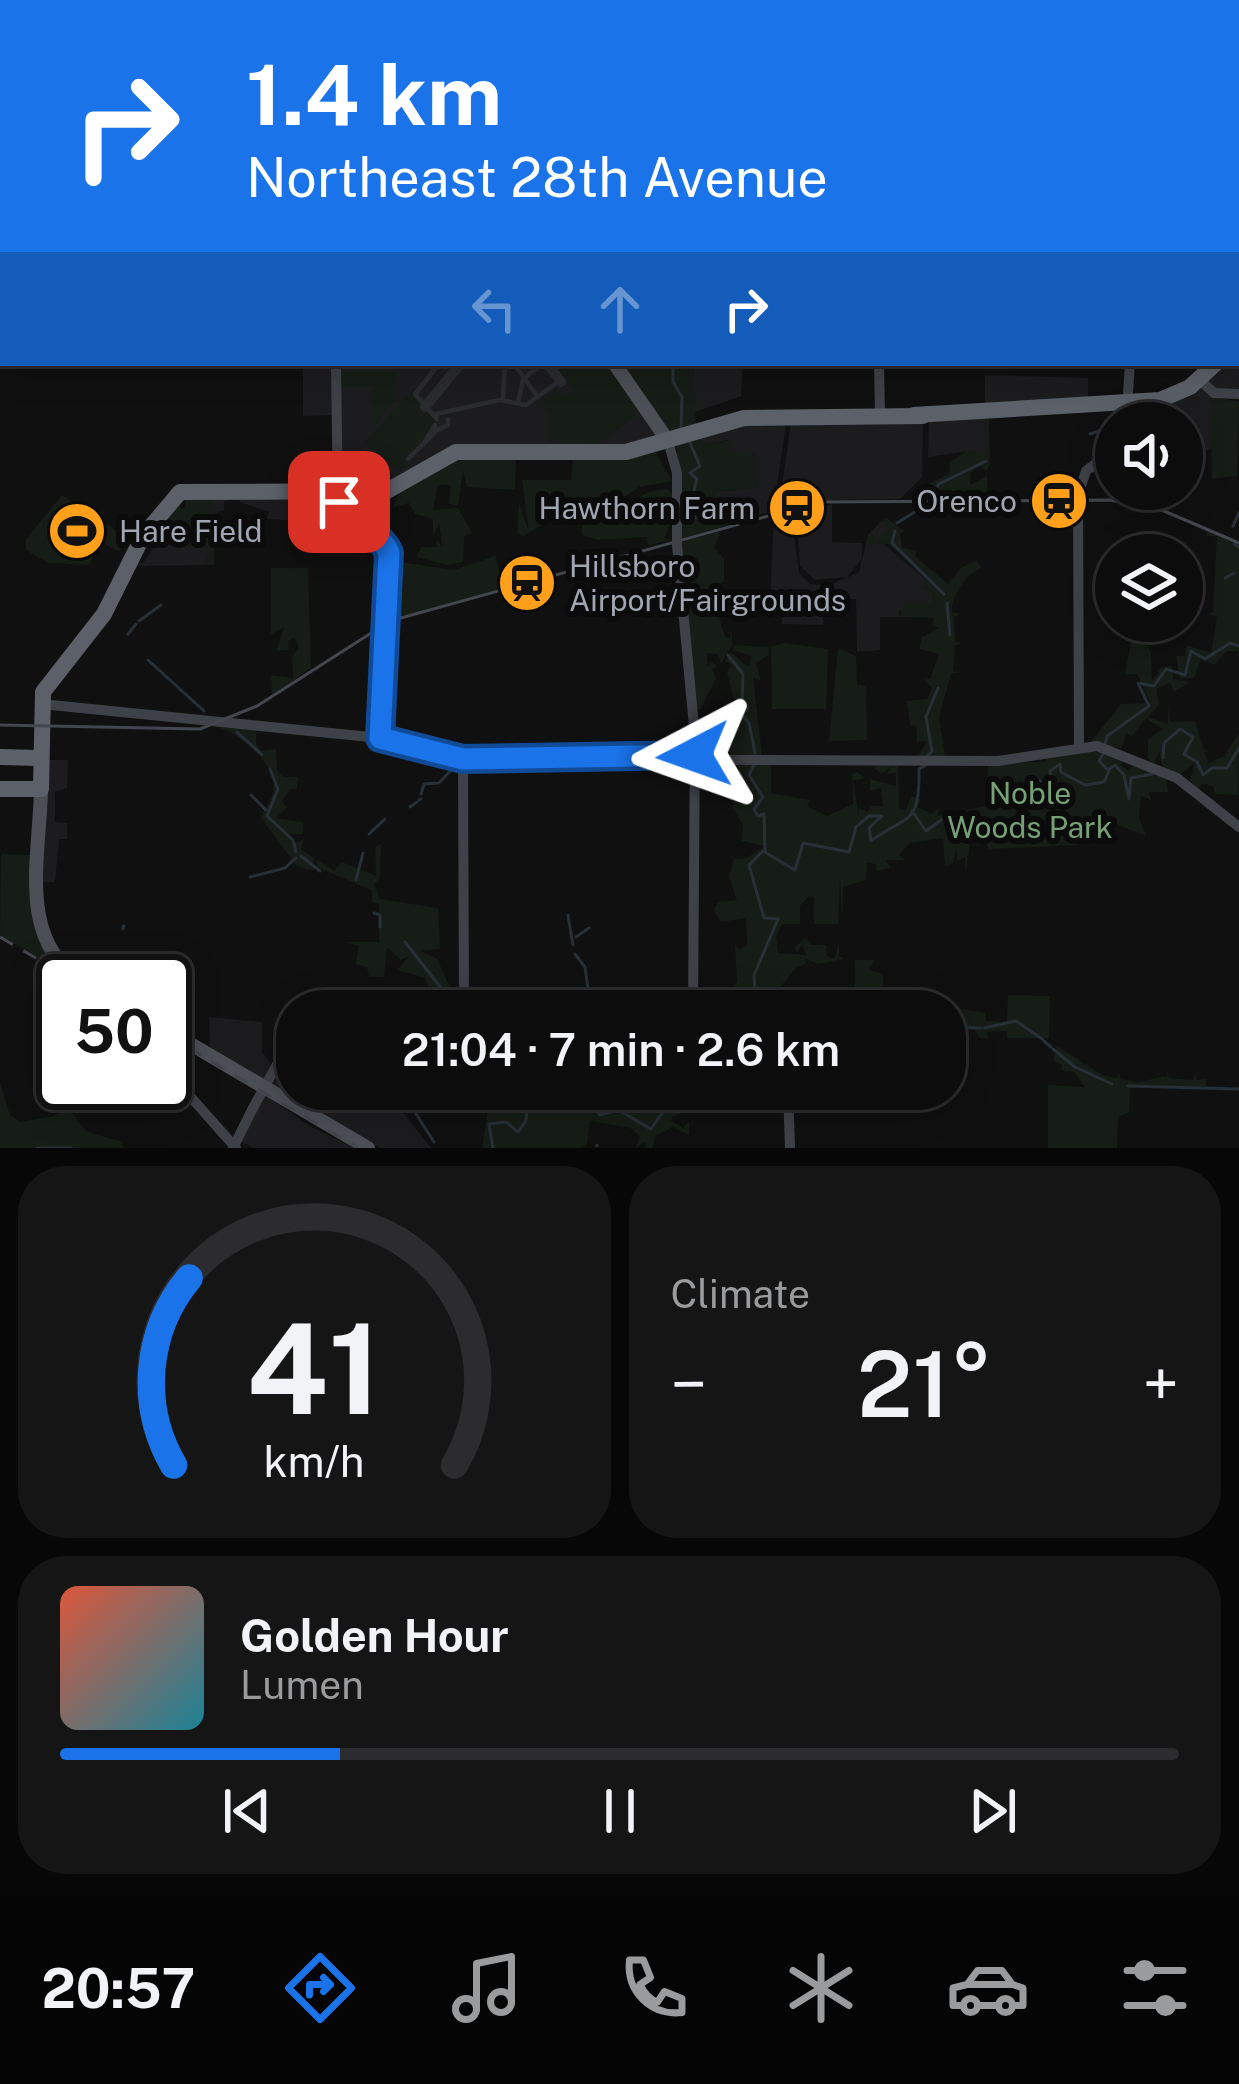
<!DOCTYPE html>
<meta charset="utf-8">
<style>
:root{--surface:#0c0c0d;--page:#151516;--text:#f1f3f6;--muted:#9a9b9d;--line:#2c2c2e;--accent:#1a73e8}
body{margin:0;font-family:"Public Sans",sans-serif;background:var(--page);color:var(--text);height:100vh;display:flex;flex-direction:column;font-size:45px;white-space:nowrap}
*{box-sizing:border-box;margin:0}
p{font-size:39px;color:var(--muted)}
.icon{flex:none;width:66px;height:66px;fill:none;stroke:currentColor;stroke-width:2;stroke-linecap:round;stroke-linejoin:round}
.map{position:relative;height:1148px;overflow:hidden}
.sheet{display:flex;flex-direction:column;gap:18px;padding:18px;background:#070707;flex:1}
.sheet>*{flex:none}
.hud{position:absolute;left:0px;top:0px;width:1239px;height:366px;box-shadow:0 6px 30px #0003,0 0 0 3px var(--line);background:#1a73e8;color:#fff;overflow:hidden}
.buttons{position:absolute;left:1095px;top:402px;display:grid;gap:24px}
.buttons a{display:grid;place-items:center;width:108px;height:108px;border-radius:50%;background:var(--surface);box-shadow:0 6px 30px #0003,0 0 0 3px var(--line);font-size:60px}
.speed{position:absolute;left:36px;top:954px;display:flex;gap:24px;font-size:60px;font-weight:700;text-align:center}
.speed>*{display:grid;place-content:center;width:156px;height:156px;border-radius:50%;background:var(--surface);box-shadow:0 6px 30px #0003,0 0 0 3px var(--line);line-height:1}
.speed .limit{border:6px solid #111;border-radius:18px;background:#fff;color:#111}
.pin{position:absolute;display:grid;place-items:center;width:102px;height:102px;color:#fff;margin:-51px;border-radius:24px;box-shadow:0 6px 18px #0006}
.me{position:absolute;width:132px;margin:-66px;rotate:266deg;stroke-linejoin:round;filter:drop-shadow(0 0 9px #0008)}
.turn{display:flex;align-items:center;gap:42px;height:252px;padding:0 48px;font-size:54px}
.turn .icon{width:156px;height:156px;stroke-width:2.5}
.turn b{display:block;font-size:84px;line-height:102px}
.lanes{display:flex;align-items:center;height:114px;padding:0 48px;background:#0003;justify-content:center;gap:60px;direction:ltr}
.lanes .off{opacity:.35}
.big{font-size:90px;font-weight:600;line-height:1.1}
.sheet .widget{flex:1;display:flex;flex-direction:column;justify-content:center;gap:18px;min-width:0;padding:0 42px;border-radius:48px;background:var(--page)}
.sheet .dial{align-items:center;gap:0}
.dial svg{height:312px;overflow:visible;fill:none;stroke:var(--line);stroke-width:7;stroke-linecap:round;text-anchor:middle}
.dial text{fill:var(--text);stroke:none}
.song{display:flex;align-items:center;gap:36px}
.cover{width:144px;height:144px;border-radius:18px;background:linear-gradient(135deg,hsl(10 70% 55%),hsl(190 70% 35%))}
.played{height:12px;border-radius:6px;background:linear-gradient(90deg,var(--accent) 25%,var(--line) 25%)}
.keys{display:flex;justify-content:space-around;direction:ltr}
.heat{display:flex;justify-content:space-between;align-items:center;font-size:66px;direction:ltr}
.sheet .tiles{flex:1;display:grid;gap:18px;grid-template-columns:1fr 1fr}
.widget:last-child{grid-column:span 2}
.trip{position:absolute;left:276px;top:990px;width:690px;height:120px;border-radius:48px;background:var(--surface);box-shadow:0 6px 30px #0003,0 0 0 3px var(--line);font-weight:600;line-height:120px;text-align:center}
.menu{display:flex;height:192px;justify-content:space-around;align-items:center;background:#050505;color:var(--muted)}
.menu .icon{width:84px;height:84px}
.menu .current{color:var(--accent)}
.menu b{font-size:54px;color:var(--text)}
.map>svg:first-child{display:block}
</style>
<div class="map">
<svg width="1239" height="1148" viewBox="0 0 1239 1148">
<rect width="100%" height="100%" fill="#101011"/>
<g fill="#1c1c1e">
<path d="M1239,328V393L1211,397V450H1182V423H1171L1170,398L1217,363H1236Z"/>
<path d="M303,363H335V415L303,416Z"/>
<path d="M338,363H612L663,437L640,447L457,450L411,479L344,487L338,387H372L373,426L396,372L338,371Z"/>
<path d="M693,363H743L741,396L695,412Z"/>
<path d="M985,375L1088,378V402L985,409Z"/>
<path d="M986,417L985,455L969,451L928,457L929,421Z"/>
<path d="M923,420L922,477L900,499L823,500L788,509L782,486L791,423Z"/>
<path d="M732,423H786L777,485L782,510L718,522L715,491L736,490L756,453H729L728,440L704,445L697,435Z"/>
<path d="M186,493L236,499L224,501V510L213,514L214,565L133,566L144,562L171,520L164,513L180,496V509L186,508Z"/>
<path d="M240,494H332L339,516L373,543L348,540L340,552L302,521L267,519L269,512L240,502Z"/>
<path d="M832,504V542L862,543V559L847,577L815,580L800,566L798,534L789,514Z"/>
<path d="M784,515L793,531L799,573L810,584L824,585L823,625L782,624V600L770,599L774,518Z"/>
<path d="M882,520L889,528L880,541L926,580L921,587L932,592V603L899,611V617H880V650L857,652L856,599H828V586L859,572L868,535Z"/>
<path d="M43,760H68L67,788L55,792V822L67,823V839H59L55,882H42Z"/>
<path d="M209,1017L262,1022V1052L272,1065L264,1081L210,1053Z"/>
<path d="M297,1040V1089H384L431,1148H380L271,1087Z"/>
<path d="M265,1095L310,1126L354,1148H253L239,1140Z"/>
</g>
<g fill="#161c16">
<path d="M555,363H607L635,400L637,415L605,440L604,435L600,444L549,442L550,411L537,406L556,387L565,396L573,390Z"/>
<path d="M620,363H693L696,425L672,436Z"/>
<path d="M338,371H396L395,400L372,428V387H338Z"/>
<path d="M412,390L421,406L417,413L421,417L428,410L435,421C431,442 417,440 403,474L365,442Z"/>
<path d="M1210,396L1239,402L1237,476L1212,479Z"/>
<path d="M989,416L990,465L986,471L980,466L970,473V485L987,476L988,500H921L926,495L920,488L949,474L950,462L968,450L985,454L984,420Z"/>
<path d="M697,435L704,445L729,440V452L756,453L759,488L716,491L718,521L735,519L736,514L743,520L764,515L679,539L677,445Z"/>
<path d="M655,451L672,481L639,487L595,517L552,520L523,536L517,532L519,503L529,532L522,480H571L573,458Z"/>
<path d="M516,456L515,490L467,487L463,470L458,506L449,504L451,485H438L433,510L458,508L472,533L464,537L463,562L447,565L417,557L421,547H437V541L442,546L439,523L433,537V519L415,514L409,503L392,508C412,456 464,458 516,456Z"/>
<path d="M668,489C680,502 670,527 664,538L673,540L648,545L647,537L598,540L582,535V525C616,521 633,489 668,489Z"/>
<path d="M186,493H213L214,565L203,564L209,552L196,541L191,549L186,545L191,537L178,528L174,536V521L165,511L180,496V508L185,509Z"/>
<path d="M62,495L127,537L119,552L101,542L89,565L48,563L26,550V539Z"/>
<path d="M887,518L905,532L900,533L902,548L917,551L915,556L948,584L962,567L977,561L981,568C965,574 951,598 952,612L960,614L954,617L955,642L961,643L955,646L953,671L961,673H951L939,718L945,756H918L927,741L917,742L916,726L910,725L907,701L927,699L932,688L923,677L930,679L939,654L919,649L922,637L939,628L932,625L934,618L899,617L905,603H931L933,596L921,586L925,579L889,544L866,543L872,531L876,542L889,528L882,520Z"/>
<path d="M1206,530L1239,546V658L1238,651H1227L1214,665L1201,659L1194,678H1180L1176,656H1185L1186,645L1211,653L1217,617L1208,614L1213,612L1217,536H1207Z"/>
<path d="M721,531L714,547L724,559V582L716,588L725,591L724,606L717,610L725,637L730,638L732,631V646L721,664L718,654L707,653L708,667L711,662L717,666L712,669L716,678L701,709H695L679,543Z"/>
<path d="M495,556L504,588L389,620L393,561L454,570Z"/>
<path d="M271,568H308L311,668L272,695L271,675L293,678L292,657L299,647L294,638L288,641L289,650L276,651L284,628L271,634Z"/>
<path d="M1131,642H1145L1151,652L1152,682L1161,668L1172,665L1173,679L1190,682L1174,692L1170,683L1156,689L1159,705L1148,717L1168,724L1169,697L1170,722L1195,721L1204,750L1210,751L1204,752L1209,763L1224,756L1239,733L1238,795L1215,794L1213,786L1202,784L1198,789L1190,780L1195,762L1179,776L1163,767L1159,752L1154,764L1148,759V740L1162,729L1146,718L1132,736L1127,734L1121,748L1090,743L1121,704L1151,703L1137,674H1125Z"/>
<path d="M784,643L828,649L826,714L825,709H772L771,647Z"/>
<path d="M735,645L769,647V655L756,663L761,681L753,677L762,756L727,755V718L737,714L727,672L732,665L725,661L730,652L749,667L751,656L732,650Z"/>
<path d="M838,648L856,656L857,685L866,686L867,740L829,741Z"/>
<path d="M222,725L256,728V744L262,751L276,749L277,770L284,777H298L297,789H290L282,802L287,807L276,818L303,822V834H286L294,844L304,839L301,849L314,858V871L297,866L261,818C263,809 271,803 273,793C280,767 242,735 220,728Z"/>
<path d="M1087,750L1124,758L1122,765L1128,770L1136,763L1166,776L1168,792H1149L1151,800L1141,796L1139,818L1146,836L1108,821L1080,831L1079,845L989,849L983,836L971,833L966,872L965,857L957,861V846L953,863L945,866L943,838L910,843L899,855L906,860H886L890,868L877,871L876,864L867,863L866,880L843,887L842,918L840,878L838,924H814V897L809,896L800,906V924H782L776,936L778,953L806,955L802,945L797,952L794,948L805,938L811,945H826L827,956L834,959L839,943V956L845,959L818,964L804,958L806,964L797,967L772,997L778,1001L784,990L792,994L793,1009L725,1008L737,981L735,945L740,950L747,943L746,918L721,922L714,910L717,902L737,900L729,877L734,859L747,858L764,846L742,841L743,825L732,807L737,794L720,793V763L771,765V793L810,800L807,806L827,816L853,804L852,774L857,772L865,778L853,781L859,818V808L868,812L871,806H883L881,788L870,791V779L896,786V773L887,774L892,766L882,774L873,767L898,763L899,808L906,810L911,796L920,799L922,793L918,807L932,814L938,808V816L987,806L988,763L1046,762L1047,757Z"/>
<path d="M381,844L380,878L374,884L380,899L438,908L440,949L421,951L437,959L455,998H464L462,1011H447L439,998L432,997L425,978L397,970L408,957L401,960L387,947L384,977H369L367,967L356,964L359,946L347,942H379V904L373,902L371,890L317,867V859L334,871L342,862L376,876L375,847Z"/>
<path d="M1,854L32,855L35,926L48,963L0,935Z"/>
<path d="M855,960H875L869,970L883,974V1011H828L795,1002L796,988L804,987L855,1001Z"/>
<path d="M1008,995L1050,996L1049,1038H1007V1031L987,1032L988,1038H980L974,1029L945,1032L942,1005L985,1013L986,1021L1007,1022Z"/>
<path d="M1057,1046L1104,1076L1118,1078L1119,1072L1120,1079L1138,1082L1167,1076V1070L1169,1078L1193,1080L1195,1073L1197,1080L1206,1079V1086H1130L1129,1112L1118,1117L1117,1148H1048V1085L1085,1087L1074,1072L1062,1071V1064L1053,1061Z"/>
<path d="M0,1083L10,1115L20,1122L54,1116L67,1107L87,1132L120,1141L123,1148H0Z"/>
<path d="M494,1089H603L605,1094L632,1089L646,1099L660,1089H737L724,1111L722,1102L673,1116L671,1121L683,1128L689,1121V1135L673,1127L656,1136L652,1148H646L645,1141L636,1148L640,1136L630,1128L590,1121L587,1144L580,1148H482L488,1111L480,1104H493Z"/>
</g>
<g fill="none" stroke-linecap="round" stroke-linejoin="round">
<g stroke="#263036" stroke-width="3">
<path d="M479,0L487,3"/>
<path d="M0,78L3,77"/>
<path d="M673,363V382L682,397L681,428"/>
<path d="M1090,434L1116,425"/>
<path d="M690,443L700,466L690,473L697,479L691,503L696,518"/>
<path d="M897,523L918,510L939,484L986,461"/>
<path d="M1233,526L1239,513"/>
<path d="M895,531L892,543L944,594"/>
<path d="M1234,544L1239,547"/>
<path d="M1225,578L1234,573"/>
<path d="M947,603L950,635"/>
<path d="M139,621L161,605"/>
<path d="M128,634L136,624"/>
<path d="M728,655L743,674L742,706L748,708L742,715L749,723L755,753"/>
<path d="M148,660L204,711"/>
<path d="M237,732L262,755"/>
<path d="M1105,745L1107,736L1149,706L1138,683L1154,686L1166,669L1185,675L1191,651L1205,659L1230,643L1239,646"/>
<path d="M1103,754L1099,761L1108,770"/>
<path d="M927,756L932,751L926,717L938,688"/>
<path d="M1163,758L1164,743L1180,729L1193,737L1184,754L1197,762L1203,775L1212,768H1227L1239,748"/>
<path d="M754,765L749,775L763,797L754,809L758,816L764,814L765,850"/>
<path d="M270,769L278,789L267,816L293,840L296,852"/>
<path d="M1109,769L1115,765L1124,775L1129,799L1131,778L1152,774"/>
<path d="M421,794L424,784L439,783L458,763"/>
<path d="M251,795L266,810"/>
<path d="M1001,797H1026L1036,777L1047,788L1052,783L1050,771L1060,764L1061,772L1085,785L1104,782L1109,771"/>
<path d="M419,800L421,799"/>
<path d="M410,807L417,802"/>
<path d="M912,811L926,831L944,818L954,832L959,812L993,828"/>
<path d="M369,834L385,819"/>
<path d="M763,851L795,870L803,843L849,852L856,827L869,816H882L869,828L871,841C908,814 920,826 919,769L926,765"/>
<path d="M301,856L320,871"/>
<path d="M250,877L285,868L296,858"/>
<path d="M356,880L363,853"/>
<path d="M374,913L380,915V927"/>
<path d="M568,915L573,945"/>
<path d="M123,926H124L123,929Z"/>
<path d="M576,937L589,928"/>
<path d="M405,942L459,1011"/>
<path d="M575,954L585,967L591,1011"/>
<path d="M796,998H827L854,1011"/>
<path d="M742,1006L774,1009L791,1000"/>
<path d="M735,1011L755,991L754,975L778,919L764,918L749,865L763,851"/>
<path d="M945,1027L981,1028"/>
<path d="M984,1028L1016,1021L1042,1039"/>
<path d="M1044,1041L1051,1047"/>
<path d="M1053,1049L1075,1067L1112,1084"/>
<path d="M1128,1086L1239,1089"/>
<path d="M555,1089L551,1100L580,1091L600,1115L618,1110L651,1129L679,1089"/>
<path d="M684,1089L693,1098L699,1089"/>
<path d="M411,1106L434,1142"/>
<path d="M597,1146V1145"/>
<path d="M37,1148H71"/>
<path d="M493,1148L489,1124L506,1122L518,1132L526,1121L527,1104L514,1110L509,1106L513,1089"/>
</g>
<g stroke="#2a2b2e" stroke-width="4.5">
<path d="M368,0L370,3"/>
<path d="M355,2L361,3"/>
<path d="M513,363L538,397"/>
<path d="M544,392L560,381"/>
<path d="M503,399L505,363"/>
<path d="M518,403L523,379L543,363"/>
<path d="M436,414L500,400L526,405L543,393"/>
<path d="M437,419L415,394L440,363"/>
<path d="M435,431L448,425V419"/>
<path d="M424,443L435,425"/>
<path d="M408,459L434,433L435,426"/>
</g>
<g stroke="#2a2b2e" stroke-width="10">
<path d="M547,363L561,382"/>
<path d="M425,407L461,363"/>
</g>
<g stroke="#3e4147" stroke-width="10">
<path d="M234,0V3"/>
<path d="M1164,0L1169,3"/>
<path d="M48,3V0"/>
<path d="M1236,6H1239"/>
<path d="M1236,82L1239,84"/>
<path d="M336,363L338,508L383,540L389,553L380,738"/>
<path d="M879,363L880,416"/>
<path d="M1199,379L1214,393L1239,394"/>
<path d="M1126,423L1130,363"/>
<path d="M668,441L677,473V537"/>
<path d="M1078,495L1079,748"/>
<path d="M1077,498L1086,471L1111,452"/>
<path d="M677,545L695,737L693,1011"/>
<path d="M41,704L380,738L464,759L998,761L1097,746L1177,778L1239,827"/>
<path d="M463,759L464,1011"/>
<path d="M165,1068L236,1148"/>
<path d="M788,1089L790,1148"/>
<path d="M253,1108L289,1043"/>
<path d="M233,1148L254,1106"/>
</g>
<g stroke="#4c4f56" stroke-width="14">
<path d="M169,3L176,0"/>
<path d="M872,3V0"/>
<path d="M0,8H3"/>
<path d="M614,363L668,441"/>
<path d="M41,789C40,855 16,942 83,981"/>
<path d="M165,1029L368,1148"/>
</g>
<g stroke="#5c6068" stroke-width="16">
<path d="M1236,330L1239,322"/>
<path d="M914,415L1160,400L1190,387L1216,363"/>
<path d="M0,757L39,758"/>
<path d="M0,789H41L43,692L104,614L143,536L180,492L387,491L456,452H626L744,418L923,416"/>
</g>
<path stroke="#43464c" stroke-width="3" d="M0,725L200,729L257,706L390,621L819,502L1110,500L1164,511L1239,543"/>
<g stroke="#43464c" stroke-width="3" stroke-dasharray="15 12" stroke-linecap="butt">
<path d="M0,937L75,981"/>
<path d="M165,1034L358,1148"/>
</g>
<path stroke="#3e4147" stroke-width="10" d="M677,545V537"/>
</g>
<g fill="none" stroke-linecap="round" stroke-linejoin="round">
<g stroke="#114b97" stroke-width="30">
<path id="route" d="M339,502C348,527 380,530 389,553L380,738L463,759L694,755"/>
</g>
<use href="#route" stroke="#1a73e8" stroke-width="21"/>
</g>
<defs>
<g id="station-disc" transform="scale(3)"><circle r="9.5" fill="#ff9f1a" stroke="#0b0b0c"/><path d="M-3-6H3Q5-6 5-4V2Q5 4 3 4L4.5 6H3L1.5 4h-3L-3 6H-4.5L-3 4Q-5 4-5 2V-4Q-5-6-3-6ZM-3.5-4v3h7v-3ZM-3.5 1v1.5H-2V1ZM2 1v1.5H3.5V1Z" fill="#111"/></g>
<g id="stadium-disc" transform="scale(3)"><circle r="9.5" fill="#ff9f1a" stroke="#0b0b0c"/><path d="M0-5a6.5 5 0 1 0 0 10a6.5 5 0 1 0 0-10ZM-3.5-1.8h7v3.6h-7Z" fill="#111"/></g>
</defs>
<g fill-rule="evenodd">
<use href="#station-disc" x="1059" y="501"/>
<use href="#station-disc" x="797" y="508"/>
<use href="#stadium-disc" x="77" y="531"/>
<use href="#station-disc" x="527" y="583"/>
</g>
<g text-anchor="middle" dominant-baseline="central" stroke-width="12" stroke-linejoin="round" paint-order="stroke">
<g font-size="30" fill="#a0a7b3" stroke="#0b0b0c" text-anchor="end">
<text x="1017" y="501">Orenco</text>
<text x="755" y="508">Hawthorn Farm</text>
<text x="119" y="531" text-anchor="start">Hare Field</text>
<text x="569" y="566" text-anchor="start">Hillsboro<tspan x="569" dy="34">Airport/Fairgrounds</tspan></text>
</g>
<g font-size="30" fill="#76a075" stroke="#0b0b0c">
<text x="1030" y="793">Noble<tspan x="1030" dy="34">Woods Park</tspan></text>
</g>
</g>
</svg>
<div class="buttons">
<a><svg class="icon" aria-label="sound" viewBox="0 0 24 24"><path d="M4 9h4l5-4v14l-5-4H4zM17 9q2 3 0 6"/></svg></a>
<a><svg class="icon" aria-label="layers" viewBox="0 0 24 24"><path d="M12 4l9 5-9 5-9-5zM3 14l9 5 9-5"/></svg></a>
</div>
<div class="speed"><div class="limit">50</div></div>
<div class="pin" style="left:339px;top:502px;background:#d93025"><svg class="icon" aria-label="arrive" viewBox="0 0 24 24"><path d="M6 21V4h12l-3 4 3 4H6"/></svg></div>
<svg class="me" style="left:694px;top:755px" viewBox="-20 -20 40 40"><path d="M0-17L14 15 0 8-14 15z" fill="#1a73e8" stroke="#fff" stroke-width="4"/></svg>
<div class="trip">21:04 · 7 min · 2.6 km</div>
<div class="hud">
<div class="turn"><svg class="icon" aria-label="right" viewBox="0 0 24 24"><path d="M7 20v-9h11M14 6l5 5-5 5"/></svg><div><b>1.4 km</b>Northeast 28th Avenue</div></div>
<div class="lanes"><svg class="icon off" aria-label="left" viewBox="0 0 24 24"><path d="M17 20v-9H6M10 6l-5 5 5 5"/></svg><svg class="icon off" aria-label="ahead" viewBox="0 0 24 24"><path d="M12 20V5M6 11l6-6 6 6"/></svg><svg class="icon" aria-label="right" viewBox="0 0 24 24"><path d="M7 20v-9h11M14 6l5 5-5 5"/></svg></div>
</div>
</div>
<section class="sheet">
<div class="tiles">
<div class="widget dial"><svg viewBox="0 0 100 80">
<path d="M14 69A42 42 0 1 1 86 69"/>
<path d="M14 69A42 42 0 0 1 18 21" stroke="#1a73e8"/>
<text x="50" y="56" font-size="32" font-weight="700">41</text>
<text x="50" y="72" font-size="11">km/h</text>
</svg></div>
<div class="widget"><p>Climate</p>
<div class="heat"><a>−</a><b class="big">21°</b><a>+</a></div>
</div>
<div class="widget">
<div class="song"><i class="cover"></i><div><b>Golden Hour</b><p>Lumen</p></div></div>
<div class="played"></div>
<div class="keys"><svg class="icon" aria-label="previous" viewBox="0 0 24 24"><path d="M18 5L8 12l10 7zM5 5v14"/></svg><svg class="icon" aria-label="pause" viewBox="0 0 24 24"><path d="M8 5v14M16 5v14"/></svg><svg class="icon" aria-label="next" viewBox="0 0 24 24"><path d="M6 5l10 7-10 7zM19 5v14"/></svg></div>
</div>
</div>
</section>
<nav class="menu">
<b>20:57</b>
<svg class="icon current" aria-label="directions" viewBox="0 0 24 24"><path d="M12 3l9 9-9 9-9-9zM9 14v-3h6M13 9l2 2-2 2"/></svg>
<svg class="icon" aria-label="music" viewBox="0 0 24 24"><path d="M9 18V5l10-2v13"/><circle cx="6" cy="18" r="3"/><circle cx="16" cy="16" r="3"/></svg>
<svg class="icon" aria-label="phone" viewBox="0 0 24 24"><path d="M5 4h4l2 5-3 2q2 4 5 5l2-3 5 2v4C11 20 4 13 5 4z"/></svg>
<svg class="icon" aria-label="climate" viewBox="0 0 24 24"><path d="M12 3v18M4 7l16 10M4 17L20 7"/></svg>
<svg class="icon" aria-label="car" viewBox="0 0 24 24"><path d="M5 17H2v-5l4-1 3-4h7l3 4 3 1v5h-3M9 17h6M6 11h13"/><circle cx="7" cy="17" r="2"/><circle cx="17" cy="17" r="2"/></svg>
<svg class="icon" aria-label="filters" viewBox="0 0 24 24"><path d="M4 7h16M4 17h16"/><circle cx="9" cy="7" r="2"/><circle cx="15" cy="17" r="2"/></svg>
</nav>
